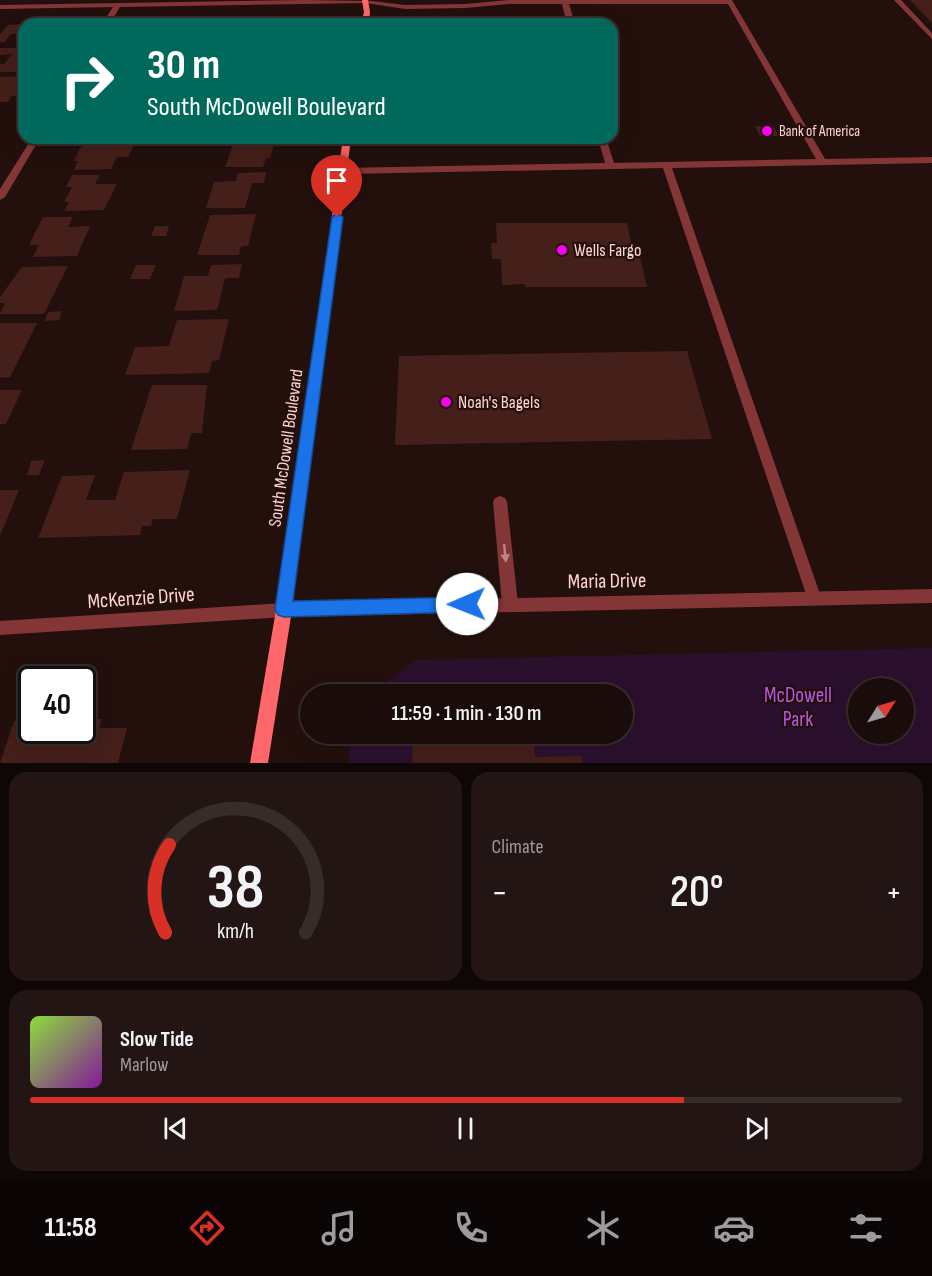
<!DOCTYPE html>
<meta charset="utf-8">
<style>
:root{--surface:#1a0c0a;--page:#231513;--text:#f1f3f6;--muted:#9f9b9c;--line:#382c2b;--accent:#d93025}
body{margin:0;font-family:"Sofia Sans Condensed",sans-serif;background:var(--page);color:var(--text);height:100vh;display:flex;flex-direction:column;font-size:22px;white-space:nowrap}
*{box-sizing:border-box;margin:0}
p{font-size:20px;color:var(--muted)}
.icon{flex:none;width:33px;height:33px;fill:none;stroke:currentColor;stroke-width:2;stroke-linecap:round;stroke-linejoin:round}
.map{position:relative;height:763px;overflow:hidden}
.drawer{display:flex;flex-direction:column;gap:9px;padding:9px;background:#0e0706;flex:1}
.drawer>*{flex:none}
.banner{position:absolute;left:18px;top:18px;width:600px;height:126px;border-radius:18px;box-shadow:0 6px 24px #0002,0 0 0 2px var(--line);background:#00695c;color:#fff;overflow:hidden}
.needle{width:39px;rotate:53deg}
.controls{position:absolute;left:848px;top:678px;display:grid;gap:12px}
.controls a{display:grid;place-items:center;width:66px;height:66px;border-radius:50%;background:var(--surface);box-shadow:0 6px 24px #0002,0 0 0 2px var(--line);font-size:30px}
.speed{position:absolute;left:18px;top:666px;display:flex;gap:12px;font-size:30px;font-weight:700;text-align:center}
.speed>*{display:grid;place-content:center;width:78px;height:78px;border-radius:50%;background:var(--surface);box-shadow:0 6px 24px #0002,0 0 0 2px var(--line);line-height:1}
.speed .limit{border:3px solid #111;border-radius:9px;background:#fff;color:#111}
.pin{position:absolute;display:grid;place-items:center;width:51px;height:51px;color:#fff;margin:-62px -26px;border-radius:50% 50% 50% 0;rotate:-45deg;box-shadow:0 0 6px #0007}
.pin .icon{rotate:45deg}
.me{position:absolute;width:66px;margin:-33px;rotate:269deg;stroke-linejoin:round;filter:drop-shadow(0 0 4px #0008)}
.turn{display:flex;align-items:center;gap:21px;height:126px;padding:0 30px;font-size:27px}
.turn .icon{width:78px;height:78px;stroke-width:2.5}
.turn b{display:block;font-size:42px;line-height:51px}
.big{font-size:45px;font-weight:600;line-height:1.1}
.drawer .tile{flex:1;display:flex;flex-direction:column;justify-content:center;gap:9px;min-width:0;padding:0 21px;border-radius:18px;background:var(--page)}
.drawer .dial{align-items:center;gap:0}
.dial svg{height:156px;overflow:visible;fill:none;stroke:var(--line);stroke-width:7;stroke-linecap:round;text-anchor:middle}
.dial text{fill:var(--text);stroke:none}
.song{display:flex;align-items:center;gap:18px}
.cover{width:72px;height:72px;border-radius:9px;background:linear-gradient(135deg,hsl(90 70% 55%),hsl(290 70% 35%))}
.played{height:6px;border-radius:3px;background:linear-gradient(90deg,var(--accent) 75%,var(--line) 75%)}
.keys{display:flex;justify-content:space-around;direction:ltr}
.heat{display:flex;justify-content:space-between;align-items:center;font-size:33px;direction:ltr}
.drawer .tiles{flex:1;display:grid;gap:9px;grid-template-columns:1fr 1fr}
.tile:last-child{grid-column:span 2}
.trip{position:absolute;left:300px;top:684px;width:333px;height:60px;border-radius:30px;background:var(--surface);box-shadow:0 6px 24px #0002,0 0 0 2px var(--line);font-weight:600;line-height:60px;text-align:center}
.menu{display:flex;height:96px;justify-content:space-around;align-items:center;background:#0a0504;color:var(--muted)}
.menu .icon{width:42px;height:42px}
.menu .on{color:var(--accent)}
.menu b{font-size:27px;color:var(--text)}
.map>svg:first-child{display:block}
</style>
<div class="map">
<svg width="932" height="763" viewBox="0 0 932 763">
<rect width="100%" height="100%" fill="#23100d"/>
<path fill="#2b102e" fill-rule="evenodd" d="M932,648V763H348L350,734H622V694H370L416,660ZM858,688H903V734H858Z"/>
<g fill="#451f19">
<path d="M910,0H932V23Z"/>
<path d="M295,21L294,24H256L257,22Z"/>
<path d="M24,24V34H11L5,42H0V34L8,25Z"/>
<path d="M0,48H24V72H0V64H4L12,54L0,55Z"/>
<path d="M24,76V87L18,96H12L8,102H0V77Z"/>
<path d="M755,126H773L779,136H760Z"/>
<path d="M137,138L128,157H117L111,169L74,170L78,161H74L80,148L91,140Z"/>
<path d="M235,138H270L274,145L270,158H266L263,167H225Z"/>
<path d="M266,172L264,183H252L245,208H206L214,182L236,181L238,173Z"/>
<path d="M72,175H100L95,184H117L104,210L64,211L69,202H64L72,187H66Z"/>
<path d="M256,214L248,246H241L239,255H197L210,215Z"/>
<path d="M43,217H73L68,227L90,226L77,256L33,257L39,245H29Z"/>
<path d="M496,223H627L634,257L640,256L647,287H525V284L502,285L501,259H492L491,243H497Z"/>
<path d="M155,226H169L166,236H151Z"/>
<path d="M242,264L239,278H225L217,310L174,311L184,276H208L211,265Z"/>
<path d="M136,265H156L150,279H130Z"/>
<path d="M68,266L44,314H0L5,303H0V297L22,267Z"/>
<path d="M62,311L59,320L45,321L48,312Z"/>
<path d="M229,319L219,360L212,361L209,373L125,375L135,347L169,346L177,320Z"/>
<path d="M0,323H37L10,377L0,378Z"/>
<path d="M687,351L712,439L395,445L399,356Z"/>
<path d="M152,385H207L202,433H191L187,449L131,450Z"/>
<path d="M0,390H22L6,424H0Z"/>
<path d="M45,460L39,475H27L31,461Z"/>
<path d="M190,470L177,519H153L151,526H142L140,535L38,538L62,476L95,475L86,500H115L124,472Z"/>
<path d="M0,490H19L0,536Z"/>
<path d="M82,719H102L99,728H127L118,763H0L14,721L32,720V730H82Z"/>
<path d="M413,734H425V735L533,734L535,757L582,756V763H412Z"/>
</g>
<g fill="none" stroke-linecap="round" stroke-linejoin="round">
<g fill="#843637" fill-rule="evenodd">
<path d="M363,0L405,5L465,4L509,0H732L825,159L932,157V163L672,168L821,597L819,602L814,604L809,602L807,597L663,168L343,174L338,171L343,168L605,163L598,138H606L614,163L816,159L728,4H569L575,24H567L562,4H509L465,8L405,9L366,3Z"/>
<path d="M894,0H901L932,33V39Z"/>
<path d="M500,496L505,498L507,502L518,604L515,609L510,611L505,609L502,604L493,502L495,498Z"/>
</g>
<g fill="#843637" fill-rule="evenodd">
<path d="M303,0L369,1L366,3L120,7L110,24H102L113,7L0,9V5Z"/>
<path d="M32,138H40L5,197L0,200V189Z"/>
<path d="M284,603L289,605L292,610L289,615L284,617L0,635V621Z"/>
</g>
<path fill="#843637" fill-rule="evenodd" d="M932,589V603L284,617L279,615L276,610L279,605L284,603Z"/>
<g fill="#ff676a" fill-rule="evenodd">
<path d="M362,0H368L370,12L369,24H361L364,12Z"/>
<path d="M343,138H351L292,610L268,763H250L276,610Z"/>
</g>
</g>
<defs><path id="oneway-solid" d="M-6-.8H1V-3.2L6.5 0L1 3.2V.8H-6Z" transform="scale(1.5)"/></defs>
<use fill="#c28484" href="#oneway-solid" transform="translate(505 553) rotate(84)"/>
<path fill="#1a73e8" stroke="#114b97" stroke-width="1.5" d="M337,213L343,217L293,601L467,597L473,599L476,604L473,610L467,612L284,617L278,615L275,609L332,217Z"/>
<g fill="#fb00ee" stroke="#23100d" stroke-width="2">
<circle cx="767" cy="131" r="6"/>
<circle cx="562" cy="250" r="6"/>
<circle cx="446" cy="402" r="6"/>
</g>
<g text-anchor="middle" dominant-baseline="central" stroke-width="4.5" stroke-linejoin="round" paint-order="stroke">
<g font-size="15" fill="#ffd3d0" stroke="#23100d" text-anchor="start">
<text x="779" y="131">Bank of America</text>
</g>
<g font-size="18" fill="#ffd3d0" stroke="#23100d" text-anchor="start">
<text x="574" y="250">Wells Fargo</text>
<text x="458" y="402">Noah's Bagels</text>
</g>
<g font-size="18" fill="#ffd3d0" stroke="#23100d">
<text transform="translate(286 448) rotate(-82)">South McDowell Boulevard</text>
</g>
<g font-size="21" fill="#ffd3d0" stroke="#23100d">
<text transform="translate(607 581) rotate(-1)">Maria Drive</text>
<text transform="translate(141 598) rotate(-4)">McKenzie Drive</text>
</g>
<g font-size="21" fill="#b957e3" stroke="#23100d">
<text x="798" y="695">McDowell<tspan x="798" dy="24">Park</tspan></text>
</g>
</g>
</svg>
<div class="controls">
<a><svg class="needle" viewBox="-14 -14 28 28"><path d="M0-13l5 13h-10z" fill="#e53935"/><path d="M0 13l5-13h-10z" fill="#9f9b9c"/></svg></a>
</div>
<div class="speed"><div class="limit">40</div></div>
<div class="pin" style="left:337px;top:217px;background:#d93025"><svg class="icon" aria-label="arrive" viewBox="0 0 24 24"><path d="M6 21V4h12l-3 4 3 4H6"/></svg></div>
<svg class="me" style="left:467px;top:604px" viewBox="-20 -20 40 40"><circle r="19" fill="#fff"/><path d="M0-13L10 11 0 6-10 11z" fill="#1a73e8"/></svg>
<div class="trip">11:59 · 1 min · 130 m</div>
<div class="banner">
<div class="turn"><svg class="icon" aria-label="right" viewBox="0 0 24 24"><path d="M7 20v-9h11M14 6l5 5-5 5"/></svg><div><b>30 m</b>South McDowell Boulevard</div></div>
</div>
</div>
<section class="drawer">
<div class="tiles">
<div class="tile dial"><svg viewBox="0 0 100 80">
<path d="M14 69A42 42 0 1 1 86 69"/>
<path d="M14 69A42 42 0 0 1 16 24" stroke="#d93025"/>
<text x="50" y="56" font-size="32" font-weight="700">38</text>
<text x="50" y="72" font-size="11">km/h</text>
</svg></div>
<div class="tile"><p>Climate</p>
<div class="heat"><a>−</a><b class="big">20°</b><a>+</a></div>
</div>
<div class="tile">
<div class="song"><i class="cover"></i><div><b>Slow Tide</b><p>Marlow</p></div></div>
<div class="played"></div>
<div class="keys"><svg class="icon" aria-label="previous" viewBox="0 0 24 24"><path d="M18 5L8 12l10 7zM5 5v14"/></svg><svg class="icon" aria-label="pause" viewBox="0 0 24 24"><path d="M8 5v14M16 5v14"/></svg><svg class="icon" aria-label="next" viewBox="0 0 24 24"><path d="M6 5l10 7-10 7zM19 5v14"/></svg></div>
</div>
</div>
</section>
<nav class="menu">
<b>11:58</b>
<svg class="icon on" aria-label="directions" viewBox="0 0 24 24"><path d="M12 3l9 9-9 9-9-9zM9 14v-3h6M13 9l2 2-2 2"/></svg>
<svg class="icon" aria-label="music" viewBox="0 0 24 24"><path d="M9 18V5l10-2v13"/><circle cx="6" cy="18" r="3"/><circle cx="16" cy="16" r="3"/></svg>
<svg class="icon" aria-label="phone" viewBox="0 0 24 24"><path d="M5 4h4l2 5-3 2q2 4 5 5l2-3 5 2v4C11 20 4 13 5 4z"/></svg>
<svg class="icon" aria-label="climate" viewBox="0 0 24 24"><path d="M12 3v18M4 7l16 10M4 17L20 7"/></svg>
<svg class="icon" aria-label="car" viewBox="0 0 24 24"><path d="M5 17H2v-5l4-1 3-4h7l3 4 3 1v5h-3M9 17h6M6 11h13"/><circle cx="7" cy="17" r="2"/><circle cx="17" cy="17" r="2"/></svg>
<svg class="icon" aria-label="filters" viewBox="0 0 24 24"><path d="M4 7h16M4 17h16"/><circle cx="9" cy="7" r="2"/><circle cx="15" cy="17" r="2"/></svg>
</nav>
